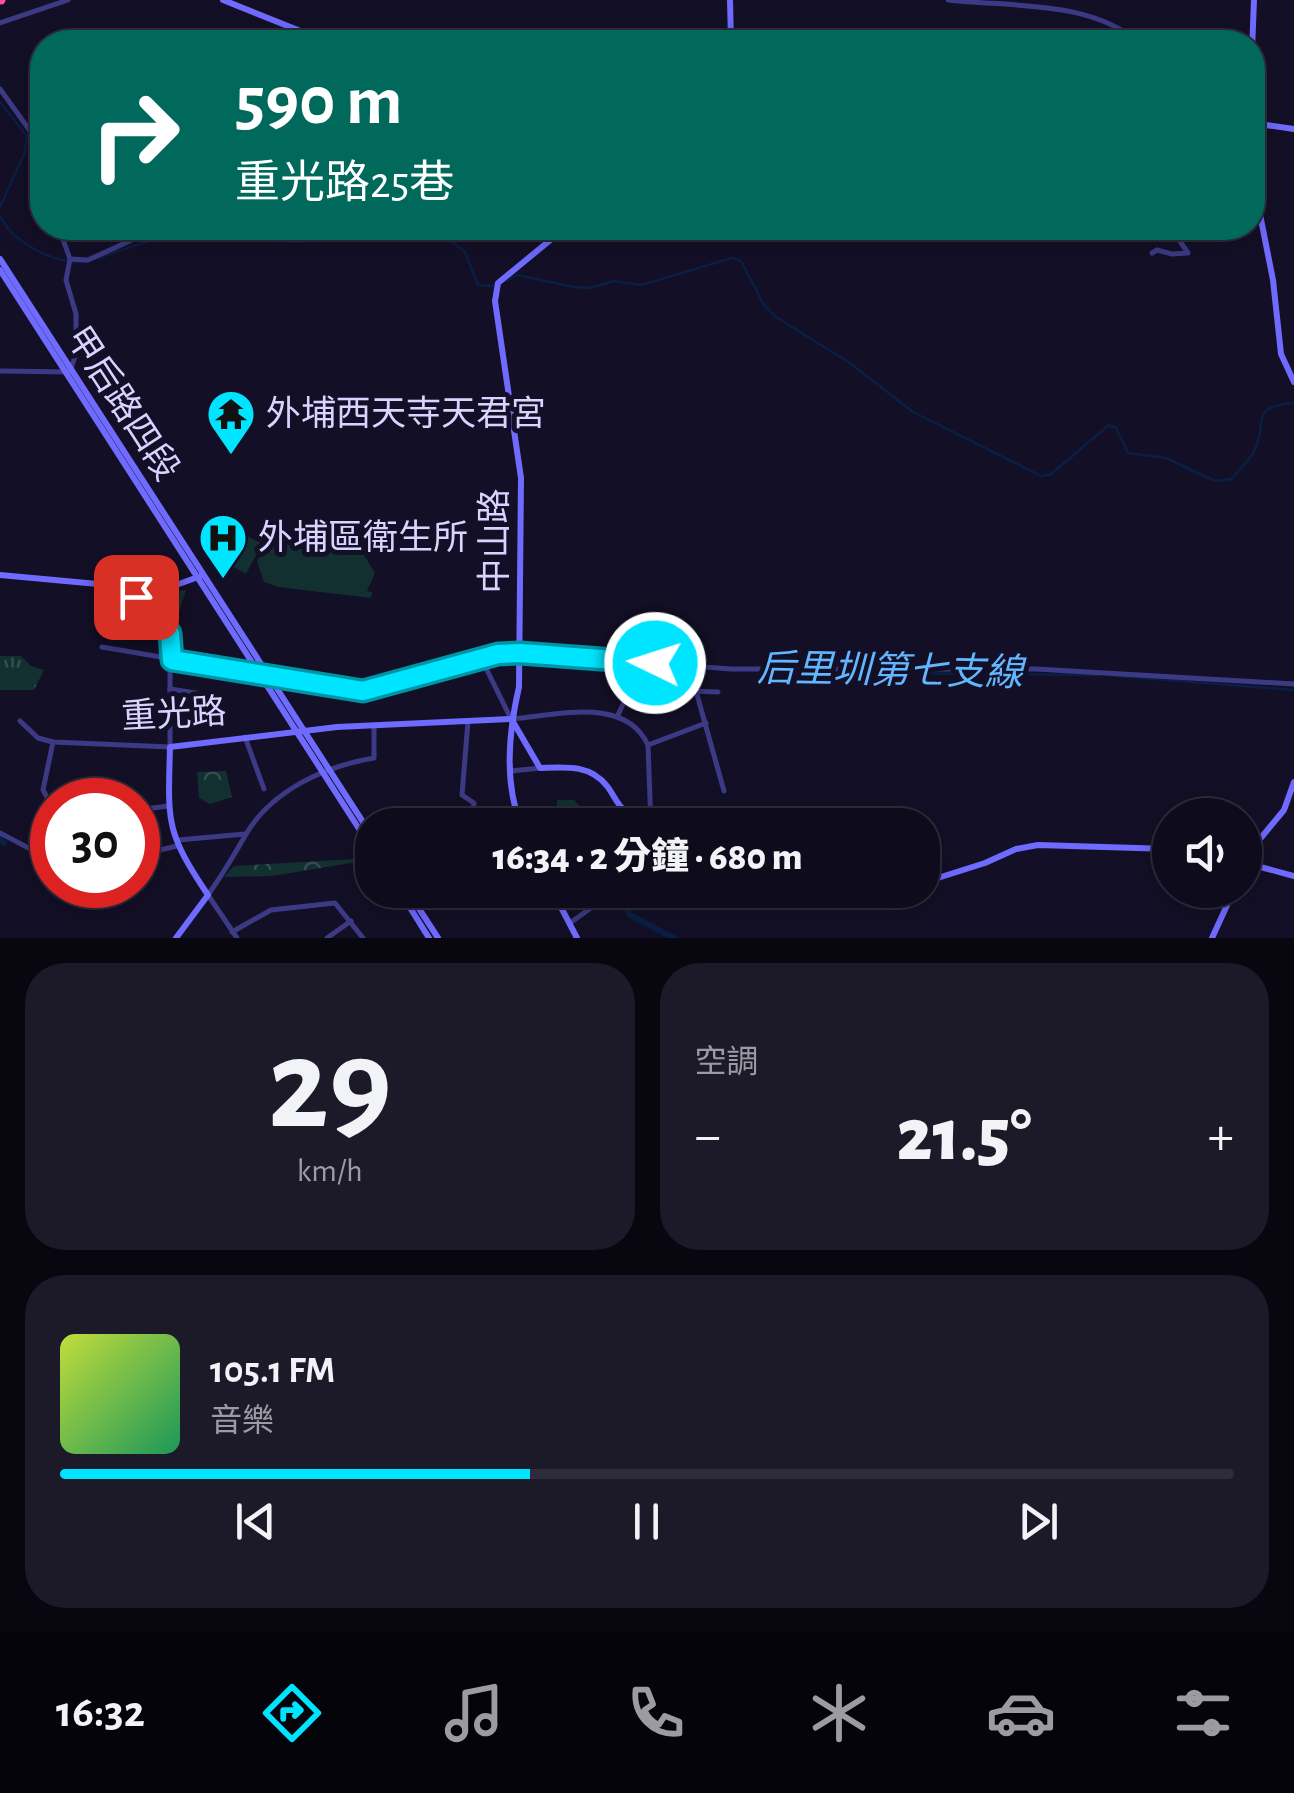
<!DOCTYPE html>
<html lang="zh-TW">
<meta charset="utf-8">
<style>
:root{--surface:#0e0b1c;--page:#1c1929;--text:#f1f3f6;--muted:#9b9ba3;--line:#2e2b3b;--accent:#00e5ff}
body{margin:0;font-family:"Alegreya Sans","Noto Sans TC",sans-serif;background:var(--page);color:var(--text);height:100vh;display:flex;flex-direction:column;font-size:38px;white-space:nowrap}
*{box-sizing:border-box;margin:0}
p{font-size:32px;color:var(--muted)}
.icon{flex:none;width:55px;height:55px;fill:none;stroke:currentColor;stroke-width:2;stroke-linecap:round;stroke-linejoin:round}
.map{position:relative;height:938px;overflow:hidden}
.details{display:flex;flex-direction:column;gap:25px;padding:25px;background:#08060f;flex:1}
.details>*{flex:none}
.guide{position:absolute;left:30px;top:30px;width:1235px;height:210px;border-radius:40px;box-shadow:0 5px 25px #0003,0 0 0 2px var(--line);background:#00695c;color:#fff;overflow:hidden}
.fabs{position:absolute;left:1152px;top:798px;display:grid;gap:20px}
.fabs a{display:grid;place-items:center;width:110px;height:110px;border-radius:50%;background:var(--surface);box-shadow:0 5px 25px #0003,0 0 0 2px var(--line);font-size:50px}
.speed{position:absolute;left:30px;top:778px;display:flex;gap:20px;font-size:50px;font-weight:700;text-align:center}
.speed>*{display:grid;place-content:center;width:130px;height:130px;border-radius:50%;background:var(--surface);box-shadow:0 5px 25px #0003,0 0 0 2px var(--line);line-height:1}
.speed .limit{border:15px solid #d22;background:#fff;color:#111}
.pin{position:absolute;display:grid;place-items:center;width:85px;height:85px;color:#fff;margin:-42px;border-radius:20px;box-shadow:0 5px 15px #0006}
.me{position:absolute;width:110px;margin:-55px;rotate:274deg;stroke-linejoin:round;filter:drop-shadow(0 0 8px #0008)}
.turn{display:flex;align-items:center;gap:35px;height:210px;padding:0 40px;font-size:45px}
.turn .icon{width:130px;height:130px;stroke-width:2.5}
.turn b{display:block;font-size:70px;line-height:85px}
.big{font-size:75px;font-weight:800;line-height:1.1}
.details .widget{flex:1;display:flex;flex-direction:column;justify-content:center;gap:15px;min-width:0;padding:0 35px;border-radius:40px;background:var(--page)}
.details .dial{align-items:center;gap:0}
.dial b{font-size:130px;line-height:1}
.song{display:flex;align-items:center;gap:30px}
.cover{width:120px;height:120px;border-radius:15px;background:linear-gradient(135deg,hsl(70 70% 55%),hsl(150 70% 35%))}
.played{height:10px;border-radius:5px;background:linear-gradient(90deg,var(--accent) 40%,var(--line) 40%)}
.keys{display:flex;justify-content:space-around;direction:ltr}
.heat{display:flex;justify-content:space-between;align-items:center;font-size:55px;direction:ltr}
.details .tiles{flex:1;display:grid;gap:25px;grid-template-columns:1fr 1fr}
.widget:last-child{grid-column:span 2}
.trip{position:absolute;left:355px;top:808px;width:585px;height:100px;border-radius:40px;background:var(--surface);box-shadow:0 5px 25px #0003,0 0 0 2px var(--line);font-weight:800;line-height:100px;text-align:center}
.tab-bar{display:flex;height:160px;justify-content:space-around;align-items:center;background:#06040b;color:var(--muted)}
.tab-bar .icon{width:70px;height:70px}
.tab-bar .on{color:var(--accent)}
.tab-bar b{font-size:45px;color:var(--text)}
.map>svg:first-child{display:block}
</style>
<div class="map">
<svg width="1294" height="938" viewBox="0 0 1294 938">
<defs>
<pattern id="grass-tufts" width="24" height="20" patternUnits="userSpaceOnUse" patternTransform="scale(2.5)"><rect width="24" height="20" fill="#12302f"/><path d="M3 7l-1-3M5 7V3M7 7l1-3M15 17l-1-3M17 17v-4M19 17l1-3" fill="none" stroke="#344d4e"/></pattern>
<pattern id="park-crowns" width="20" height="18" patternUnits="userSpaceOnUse" patternTransform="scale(2.5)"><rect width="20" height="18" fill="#12302f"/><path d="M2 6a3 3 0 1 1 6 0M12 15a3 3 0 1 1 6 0" fill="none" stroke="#344d4e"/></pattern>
</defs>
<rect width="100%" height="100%" fill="#130f26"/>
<path fill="url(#grass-tufts)" d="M0,656H21L31,666L44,670L34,690H0Z"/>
<g fill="url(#park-crowns)">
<path d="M186,590L174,627L168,625L143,600L146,593Z"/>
<path d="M226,771L232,797L210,804L199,798L197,772Z"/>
<path d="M557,800H574L597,825L557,824Z"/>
<path d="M372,858V863H351L272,876L224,877L234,866Z"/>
</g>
<g fill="#12302f">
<path d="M244,534L262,544L246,574L228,564Z"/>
<path d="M276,543L364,555L375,573L367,591L372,592L371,598L278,587L264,582L257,562L263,549Z"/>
</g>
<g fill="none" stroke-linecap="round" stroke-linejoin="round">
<g stroke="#0a1f44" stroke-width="2.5">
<path d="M0,102L27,136L25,152L0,207"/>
<path d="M0,216C13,243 56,265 86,262"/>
<path d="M98,258L167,235L193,231H235L292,242L311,241L348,229L394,233L406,229L422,230L454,243L465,252L478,285L494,286"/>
<path d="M506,281L517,275L574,287L590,288L613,281L641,285L732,258L741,261L764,305L776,317L850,363L913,412L1041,476L1051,474L1109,425L1116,428L1128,453L1166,458L1215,481L1231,479C1238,471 1247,463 1253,453C1270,424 1246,407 1294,403"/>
<path d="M487,664L506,659L653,666"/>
<path d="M766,672L1098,675"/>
<path d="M1116,676L1294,690"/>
</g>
<g stroke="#0a1f44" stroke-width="6">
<path d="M565,825H568"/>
<path d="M0,839L4,843"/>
<path d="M617,890L630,915L674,938"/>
</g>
<g stroke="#3d3a85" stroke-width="5">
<path d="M948,0C1009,7 1090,0 1138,42"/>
<path d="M0,23L68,0"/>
<path d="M0,89L33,135L42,175"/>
<path d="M1152,253L1157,250L1172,254L1188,253L1171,228"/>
<path d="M70,259L88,260L134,239L178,228"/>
<path d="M0,371L70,372L76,353V314L66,280L70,259L59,228"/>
<path d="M102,647L363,691L498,655L521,653L731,669H1036L1294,684"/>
<path d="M482,660L511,719C555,716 625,695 648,745"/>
<path d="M170,689L221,697"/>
<path d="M696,691L724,791"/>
<path d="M618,715L630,689L718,692"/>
<path d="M20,721L38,738L53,742L170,747V633L129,589"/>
<path d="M468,721L462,795L474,803L472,825"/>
<path d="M245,737L264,789"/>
<path d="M648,745L651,825"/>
<path d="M648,745L706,723"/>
<path d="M511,771L540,768"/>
<path d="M52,806L43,790L53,742"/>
<path d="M138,810L168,806"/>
<path d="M0,833L36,852L52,853"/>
<path d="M178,840L245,834"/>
<path d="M138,855L177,846"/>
<path d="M570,923L616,890"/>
<path d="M232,932L271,910L335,903L363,938"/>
<path d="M237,938L208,895C222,875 233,857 245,836C270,791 325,766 374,758V725"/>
<path d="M327,938L351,921"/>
</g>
<g stroke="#6f6bff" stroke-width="6">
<path d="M223,0L328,42"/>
<path d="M730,0L731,42"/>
<path d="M1252,51L1254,0"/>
<path d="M1252,123L1294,129"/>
<path d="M1252,174L1273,280L1281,354L1294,382"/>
<path d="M0,259L372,836"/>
<path d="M0,270L372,849"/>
<path d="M0,575L152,589L176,585L201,576"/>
<path d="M512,720L540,768C565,767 590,764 607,786C614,795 617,805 626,812L680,818L701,825"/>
<path d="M521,825C504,783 509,730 519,687L521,478L495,301L498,283L565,228"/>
<path d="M1246,863L1294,876"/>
<path d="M1245,865L1255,845L1284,810L1294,782"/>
<path d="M922,883L985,863L1016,849L1038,845L1170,849"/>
<path d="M399,890L429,938"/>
<path d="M407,890L438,938"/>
<path d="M552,890L577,938"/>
<path d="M176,938L208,895C165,831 168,822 170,747L337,727L511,719"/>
<path d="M1212,938L1234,890"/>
</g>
<path stroke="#ff4fa3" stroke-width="9" d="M0,0H1"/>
</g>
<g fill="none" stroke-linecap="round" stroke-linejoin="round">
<g stroke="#0095a6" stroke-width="25">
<path id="route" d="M136,597L170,633L172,660L363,691L498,654L520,653L655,663"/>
</g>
<use href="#route" stroke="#00e5ff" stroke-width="18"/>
</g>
<defs>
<g id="temple-pin" transform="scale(2.5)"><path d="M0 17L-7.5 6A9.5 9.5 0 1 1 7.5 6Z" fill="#00e5ff" stroke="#130f26"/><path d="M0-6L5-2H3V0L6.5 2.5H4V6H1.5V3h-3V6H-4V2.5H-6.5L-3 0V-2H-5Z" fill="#111"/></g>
<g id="hospital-pin" transform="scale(2.5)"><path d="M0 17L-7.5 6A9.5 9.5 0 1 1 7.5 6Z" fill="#00e5ff" stroke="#130f26"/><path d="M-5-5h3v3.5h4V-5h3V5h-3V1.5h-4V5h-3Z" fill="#111"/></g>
</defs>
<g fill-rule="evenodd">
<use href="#temple-pin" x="231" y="414"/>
<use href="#hospital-pin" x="223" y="538"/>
</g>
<g text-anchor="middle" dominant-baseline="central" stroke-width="10" stroke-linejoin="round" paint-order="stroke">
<g font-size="35" fill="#d9d4ff" stroke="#130f26">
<text transform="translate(122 404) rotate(57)">甲后路四段</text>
<text transform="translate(495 541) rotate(-90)">中山路</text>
<text transform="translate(174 715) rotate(-3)">重光路</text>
</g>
<g font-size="35" fill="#d9d4ff" stroke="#130f26" text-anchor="start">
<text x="266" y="414">外埔西天寺天君宮</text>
<text x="258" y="538">外埔區衛生所</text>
</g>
<g font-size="38" font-style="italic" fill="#62b6ff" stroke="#130f26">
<text transform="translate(890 672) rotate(1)">后里圳第七支線</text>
</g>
</g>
</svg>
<div class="fabs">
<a><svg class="icon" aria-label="sound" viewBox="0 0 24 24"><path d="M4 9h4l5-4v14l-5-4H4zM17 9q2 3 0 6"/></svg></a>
</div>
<div class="speed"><div class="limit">30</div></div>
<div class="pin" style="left:136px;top:597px;background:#d93025"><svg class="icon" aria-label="arrive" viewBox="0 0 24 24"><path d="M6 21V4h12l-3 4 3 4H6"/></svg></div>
<svg class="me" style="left:655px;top:663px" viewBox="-20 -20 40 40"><circle r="17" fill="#00e5ff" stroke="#fff" stroke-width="3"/><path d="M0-11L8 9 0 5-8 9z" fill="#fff"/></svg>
<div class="trip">16:34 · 2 分鐘 · 680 m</div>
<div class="guide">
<div class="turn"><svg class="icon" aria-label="right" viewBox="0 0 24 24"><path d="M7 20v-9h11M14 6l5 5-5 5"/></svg><div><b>590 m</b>重光路25巷</div></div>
</div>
</div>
<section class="details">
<div class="tiles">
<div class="widget dial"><b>29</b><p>km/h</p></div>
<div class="widget"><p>空調</p>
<div class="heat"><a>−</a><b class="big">21.5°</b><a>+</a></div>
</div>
<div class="widget">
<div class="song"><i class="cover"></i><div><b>105.1 FM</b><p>音樂</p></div></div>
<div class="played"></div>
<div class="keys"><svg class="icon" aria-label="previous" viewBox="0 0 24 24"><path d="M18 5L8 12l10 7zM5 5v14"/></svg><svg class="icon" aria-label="pause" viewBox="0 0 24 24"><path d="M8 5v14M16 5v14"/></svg><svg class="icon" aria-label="next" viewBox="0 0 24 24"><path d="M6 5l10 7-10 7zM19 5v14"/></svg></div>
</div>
</div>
</section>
<nav class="tab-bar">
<b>16:32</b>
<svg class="icon on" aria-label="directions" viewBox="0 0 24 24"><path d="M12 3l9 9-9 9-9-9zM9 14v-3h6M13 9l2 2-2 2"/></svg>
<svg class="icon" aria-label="music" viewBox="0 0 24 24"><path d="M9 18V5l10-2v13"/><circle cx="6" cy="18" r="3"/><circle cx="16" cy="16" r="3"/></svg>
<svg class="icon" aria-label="phone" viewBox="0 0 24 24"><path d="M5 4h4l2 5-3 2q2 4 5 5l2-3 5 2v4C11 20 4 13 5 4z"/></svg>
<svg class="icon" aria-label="climate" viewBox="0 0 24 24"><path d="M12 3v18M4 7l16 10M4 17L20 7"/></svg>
<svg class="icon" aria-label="car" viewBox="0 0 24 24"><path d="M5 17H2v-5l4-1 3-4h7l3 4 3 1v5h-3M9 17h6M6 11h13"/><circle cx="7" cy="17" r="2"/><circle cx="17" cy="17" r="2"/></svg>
<svg class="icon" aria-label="filters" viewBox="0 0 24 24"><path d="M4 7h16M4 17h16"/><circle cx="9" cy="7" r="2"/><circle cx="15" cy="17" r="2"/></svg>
</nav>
